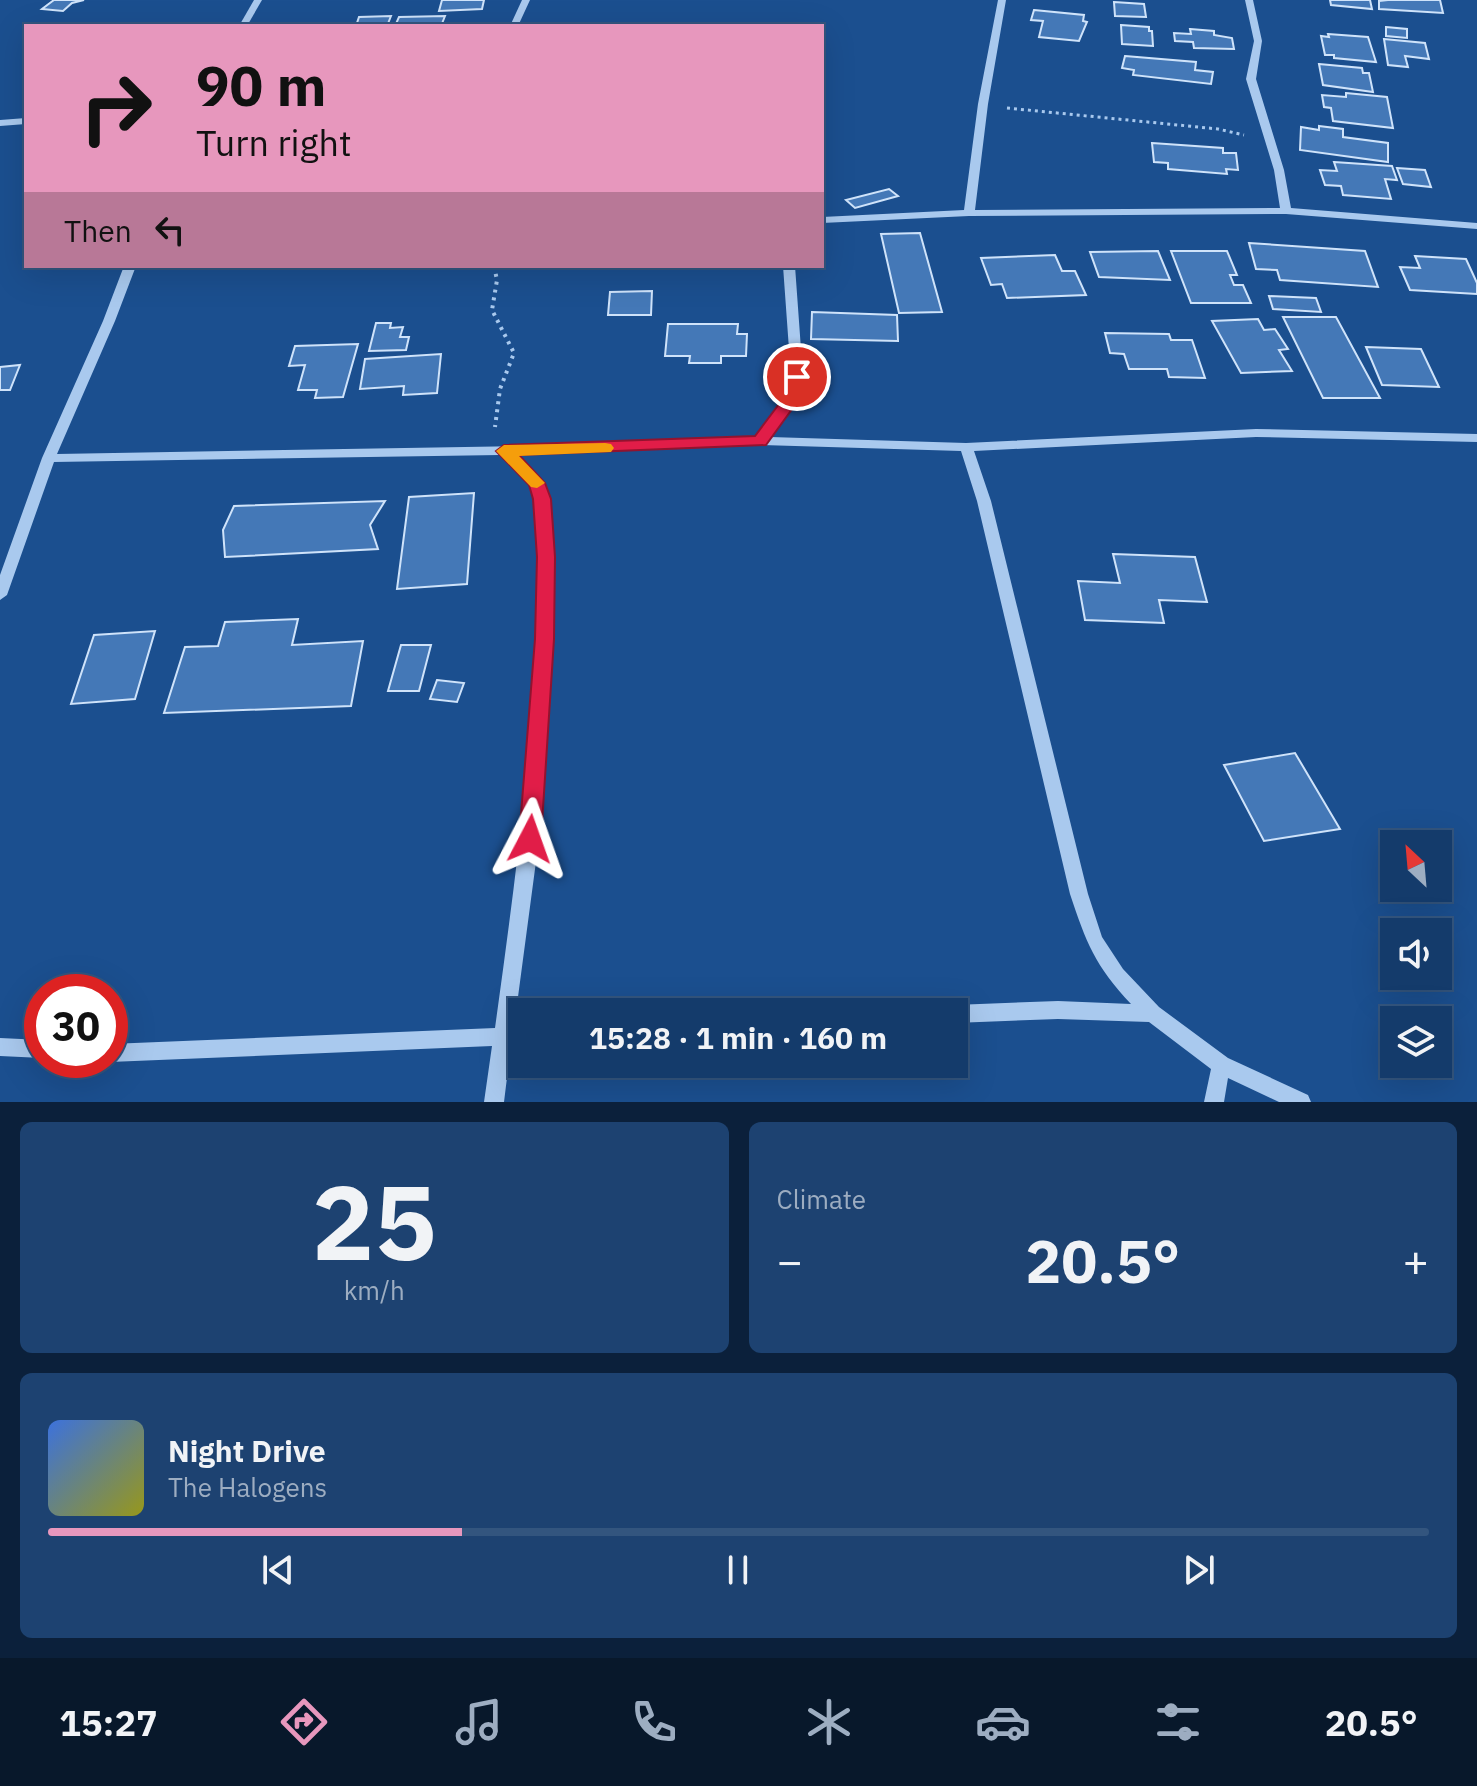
<!DOCTYPE html>
<meta charset="utf-8">
<style>
:root{--surface:#143b6b;--page:#1d4271;--text:#f1f3f6;--muted:#9dadc1;--line:#33557e;--accent:#e797bd}
body{margin:0;font-family:"IBM Plex Sans",sans-serif;background:var(--page);color:var(--text);height:100vh;display:flex;flex-direction:column;font-size:30px;white-space:nowrap}
*{box-sizing:border-box;margin:0}
p{font-size:26px;color:var(--muted)}
.icon{flex:none;width:44px;height:44px;fill:none;stroke:currentColor;stroke-width:2;stroke-linecap:round;stroke-linejoin:round}
.map{position:relative;height:1102px;overflow:hidden}
.drawer{display:flex;flex-direction:column;gap:20px;padding:20px;background:#0b203b;flex:1}
.drawer>*{flex:none}
.guide{position:absolute;left:24px;top:24px;width:800px;height:244px;border-radius:0px;box-shadow:0 8px 32px #0002,0 0 0 2px var(--line);background:#e797bd;color:#111;overflow:hidden}
.needle{width:52px;rotate:334deg}
.controls{position:absolute;left:1380px;top:830px;display:grid;gap:16px}
.controls a{display:grid;place-items:center;width:72px;height:72px;border-radius:0px;background:var(--surface);box-shadow:0 8px 32px #0002,0 0 0 2px var(--line);font-size:40px}
.speed{position:absolute;left:24px;top:974px;display:flex;gap:16px;font-size:40px;font-weight:700;text-align:center}
.speed>*{display:grid;place-content:center;width:104px;height:104px;border-radius:50%;background:var(--surface);box-shadow:0 8px 32px #0002,0 0 0 2px var(--line);line-height:1}
.speed .limit{border:12px solid #d22;background:#fff;color:#111}
.pin{position:absolute;display:grid;place-items:center;width:68px;height:68px;color:#fff;margin:-34px;border:4px solid #fff;border-radius:50%;box-shadow:0 2px 8px #0007}
.me{position:absolute;width:88px;margin:-44px;rotate:4deg;stroke-linejoin:round;filter:drop-shadow(0 0 6px #0008)}
.turn{display:flex;align-items:center;gap:28px;height:168px;padding:0 40px;font-size:36px}
.turn .icon{width:104px;height:104px;stroke-width:2.5}
.turn b{display:block;font-size:56px;line-height:68px}
.then{display:flex;align-items:center;height:76px;padding:0 40px;background:#0003;gap:16px;font-size:30px}
.big{font-size:60px;font-weight:800;line-height:1.1}
.drawer .tile{flex:1;display:flex;flex-direction:column;justify-content:center;gap:12px;min-width:0;padding:0 28px;border-radius:12px;background:var(--page)}
.drawer .dial{align-items:center;gap:0}
.dial b{font-size:104px;line-height:1}
.song{display:flex;align-items:center;gap:24px}
.cover{width:96px;height:96px;border-radius:12px;background:linear-gradient(135deg,hsl(220 70% 55%),hsl(60 70% 35%))}
.played{height:8px;border-radius:4px;background:linear-gradient(90deg,var(--accent) 30%,var(--line) 30%)}
.keys{display:flex;justify-content:space-around;direction:ltr}
.heat{display:flex;justify-content:space-between;align-items:center;font-size:44px;direction:ltr}
.drawer .tiles{flex:1;display:grid;gap:20px;grid-template-columns:1fr 1fr}
.tile:last-child{grid-column:span 2}
.trip{position:absolute;left:508px;top:998px;width:460px;height:80px;border-radius:0px;background:var(--surface);box-shadow:0 8px 32px #0002,0 0 0 2px var(--line);font-weight:800;line-height:80px;text-align:center}
.tab-bar{display:flex;height:128px;justify-content:space-around;align-items:center;background:#08182b;color:var(--muted)}
.tab-bar .icon{width:56px;height:56px}
.tab-bar .on{color:var(--accent)}
.tab-bar b{font-size:36px;color:var(--text)}
.map>svg:first-child{display:block}
</style>
<div class="map">
<svg width="1477" height="1102" viewBox="0 0 1477 1102">
<rect width="100%" height="100%" fill="#1b4f8f"/>
<g fill="#4478b7" stroke="#cfe3fa" stroke-width="2">
<path d="M54,0H84L72,3L63,11L42,9Z"/>
<path d="M442,0H484L482,9L439,11Z"/>
<path d="M1330,0H1370L1372,9L1331,5Z"/>
<path d="M1388,0H1440L1443,13L1379,9V1Z"/>
<path d="M1114,2L1144,4L1146,17L1115,16Z"/>
<path d="M1034,10L1084,15L1083,21L1087,22L1079,41L1039,37L1043,21L1031,20Z"/>
<path d="M391,16L387,26H356L359,17Z"/>
<path d="M445,16L441,26H395L399,17Z"/>
<path d="M1121,25L1149,27V31H1152L1153,46L1122,44Z"/>
<path d="M1386,27L1407,29V38L1386,36Z"/>
<path d="M1190,29L1214,31V35L1232,38L1234,49L1194,48L1193,42L1175,41L1174,33L1191,34Z"/>
<path d="M1328,34L1368,37L1376,62L1334,58V55H1325L1321,36L1329,37Z"/>
<path d="M1384,39L1425,43L1429,59L1405,56L1408,67L1388,65Z"/>
<path d="M1125,56L1196,62L1195,70L1213,72L1211,84L1133,75L1134,70L1122,68Z"/>
<path d="M1319,64L1362,68L1363,73H1369L1373,92L1323,85Z"/>
<path d="M1346,93L1387,97L1393,128L1333,121L1331,108L1324,107L1322,95L1346,97Z"/>
<path d="M1319,126L1343,129V137L1388,143V162L1300,150L1301,127L1319,130Z"/>
<path d="M1152,143L1223,148V153H1236L1238,170L1226,169L1227,174L1168,169V163L1154,162Z"/>
<path d="M1334,162L1392,166L1397,180L1385,179L1391,199L1343,195L1341,186L1325,185L1320,170L1337,171Z"/>
<path d="M1397,168L1425,170L1431,187L1403,184Z"/>
<path d="M889,189L898,196L855,208L846,200Z"/>
<path d="M920,233L942,312L899,313L881,234Z"/>
<path d="M1249,243L1365,251L1378,287L1280,280L1277,270L1256,269Z"/>
<path d="M1158,251L1170,280L1099,277L1090,252Z"/>
<path d="M1171,251H1227L1237,275H1230L1234,285H1243L1251,303H1191Z"/>
<path d="M1055,255L1062,271H1075L1086,295L1007,298L1002,284L991,285L981,258Z"/>
<path d="M1415,256L1466,259L1477,283V294L1410,290L1400,267L1420,268Z"/>
<path d="M652,291L651,315H608L610,292Z"/>
<path d="M1269,296L1316,298L1321,312L1273,309Z"/>
<path d="M812,312L897,315L898,341L811,339Z"/>
<path d="M1283,317H1336L1380,398H1323Z"/>
<path d="M1258,319L1264,330L1275,329L1288,349L1279,350L1292,371L1241,373L1212,321Z"/>
<path d="M376,323H391L390,328L403,327L400,337H409L406,350L369,351Z"/>
<path d="M668,324H738L737,334H747L746,356H721V363H689L690,356H665Z"/>
<path d="M1105,333L1169,334L1171,340H1192L1205,378L1169,377L1167,369H1129L1124,354L1110,353Z"/>
<path d="M358,344L343,397L315,398L317,390H298L305,365L289,366L295,346Z"/>
<path d="M1366,347L1421,349L1439,387L1382,385Z"/>
<path d="M441,354L437,393L403,395L404,386L360,389L365,359Z"/>
<path d="M20,365L10,390H0V367Z"/>
<path d="M474,493L467,584L397,589L409,497Z"/>
<path d="M385,501L370,525L378,549L225,557L223,530L234,506Z"/>
<path d="M1113,554L1195,557L1207,602L1159,600L1164,623L1085,620L1078,581L1120,583Z"/>
<path d="M298,619L292,645L363,641L351,706L164,713L185,647L218,646L225,622Z"/>
<path d="M155,631L135,699L71,704L94,635Z"/>
<path d="M401,645H431L419,691H388Z"/>
<path d="M437,680L464,683L457,702L430,699Z"/>
<path d="M1295,753L1340,829L1264,841L1224,765Z"/>
</g>
<g fill="none" stroke-linecap="round" stroke-linejoin="round">
<path stroke="#a9c9ee" stroke-width="3" stroke-dasharray="3 4" stroke-linecap="butt" d="M1007,108L1218,129L1244,135"/>
<path stroke="#a9c9ee" stroke-width="4" stroke-dasharray="3 5" stroke-linecap="butt" d="M494,266L497,280L492,310L514,353L500,389L495,427"/>
<g fill="#a9c9ee" fill-rule="evenodd">
<path d="M254,0H262L247,26H239Z"/>
<path d="M522,0H530L518,26H510Z"/>
<path d="M998,0H1006L988,104L975,210L1280,208L1274,170L1246,79L1254,41L1245,0H1253L1262,41L1256,79L1284,170L1291,208L1477,223V229L1286,214L969,216L822,223V217L964,210L978,104Z"/>
<path d="M26,118V124L0,126V120Z"/>
<path d="M124,266H136L115,321L57,454L580,445L756,437L781,404L791,377L783,266H795L803,377L793,405L770,437L966,443L1256,429L1477,434V442L1256,437L974,451L991,501L1088,894L1102,937L1123,969L1159,1007L1228,1058L1308,1095L1311,1102H1279L1228,1078L1224,1102H1204L1211,1069L1149,1022L1058,1019L954,1023V1012H945L947,1008L954,1005L1058,1001L1131,1004C1095,966 1086,942 1070,894L977,501L961,451L760,445L515,454L544,483L549,499L553,557L551,639L539,839L514,1027H522V1045H511L504,1102H484L492,1046L110,1062L104,1060H110V1044L495,1028C514,890 533,751 537,611C538,578 543,521 532,490C528,476 510,464 500,455L54,462L7,595L0,600V575L42,458L103,321Z"/>
<path d="M0,1038L42,1040V1058L0,1056Z"/>
</g>
</g>
<path fill="#e11d48" stroke="#92132f" stroke-width="2" d="M797,372L805,377L795,405L766,445L519,455L545,483L551,499L555,557L554,639L541,839L538,846L530,849L522,846L519,839L535,639L537,557L533,499L529,485L496,451L504,445L755,436L779,404L789,377Z"/>
<path fill="#f59e0b" d="M605,443L611,444L614,448L611,452L519,456L545,483L537,488L531,487L496,451L504,445Z"/>
</svg>
<div class="controls">
<a><svg class="needle" viewBox="-14 -14 28 28"><path d="M0-13l5 13h-10z" fill="#e53935"/><path d="M0 13l5-13h-10z" fill="#9dadc1"/></svg></a>
<a><svg class="icon" aria-label="sound" viewBox="0 0 24 24"><path d="M4 9h4l5-4v14l-5-4H4zM17 9q2 3 0 6"/></svg></a>
<a><svg class="icon" aria-label="layers" viewBox="0 0 24 24"><path d="M12 4l9 5-9 5-9-5zM3 14l9 5 9-5"/></svg></a>
</div>
<div class="speed"><div class="limit">30</div></div>
<div class="pin" style="left:797px;top:377px;background:#d93025"><svg class="icon" aria-label="arrive" viewBox="0 0 24 24"><path d="M6 21V4h12l-3 4 3 4H6"/></svg></div>
<svg class="me" style="left:530px;top:839px" viewBox="-20 -20 40 40"><path d="M0-17L14 15 0 8-14 15z" fill="#e11d48" stroke="#fff" stroke-width="4"/></svg>
<div class="trip">15:28 · 1 min · 160 m</div>
<div class="guide">
<div class="turn"><svg class="icon" aria-label="right" viewBox="0 0 24 24"><path d="M7 20v-9h11M14 6l5 5-5 5"/></svg><div><b>90 m</b>Turn right</div></div>
<div class="then">Then<svg class="icon" aria-label="left" viewBox="0 0 24 24"><path d="M17 20v-9H6M10 6l-5 5 5 5"/></svg></div>
</div>
</div>
<section class="drawer">
<div class="tiles">
<div class="tile dial"><b>25</b><p>km/h</p></div>
<div class="tile"><p>Climate</p>
<div class="heat"><a>−</a><b class="big">20.5°</b><a>+</a></div>
</div>
<div class="tile">
<div class="song"><i class="cover"></i><div><b>Night Drive</b><p>The Halogens</p></div></div>
<div class="played"></div>
<div class="keys"><svg class="icon" aria-label="previous" viewBox="0 0 24 24"><path d="M18 5L8 12l10 7zM5 5v14"/></svg><svg class="icon" aria-label="pause" viewBox="0 0 24 24"><path d="M8 5v14M16 5v14"/></svg><svg class="icon" aria-label="next" viewBox="0 0 24 24"><path d="M6 5l10 7-10 7zM19 5v14"/></svg></div>
</div>
</div>
</section>
<nav class="tab-bar">
<b>15:27</b>
<svg class="icon on" aria-label="directions" viewBox="0 0 24 24"><path d="M12 3l9 9-9 9-9-9zM9 14v-3h6M13 9l2 2-2 2"/></svg>
<svg class="icon" aria-label="music" viewBox="0 0 24 24"><path d="M9 18V5l10-2v13"/><circle cx="6" cy="18" r="3"/><circle cx="16" cy="16" r="3"/></svg>
<svg class="icon" aria-label="phone" viewBox="0 0 24 24"><path d="M5 4h4l2 5-3 2q2 4 5 5l2-3 5 2v4C11 20 4 13 5 4z"/></svg>
<svg class="icon" aria-label="climate" viewBox="0 0 24 24"><path d="M12 3v18M4 7l16 10M4 17L20 7"/></svg>
<svg class="icon" aria-label="car" viewBox="0 0 24 24"><path d="M5 17H2v-5l4-1 3-4h7l3 4 3 1v5h-3M9 17h6M6 11h13"/><circle cx="7" cy="17" r="2"/><circle cx="17" cy="17" r="2"/></svg>
<svg class="icon" aria-label="filters" viewBox="0 0 24 24"><path d="M4 7h16M4 17h16"/><circle cx="9" cy="7" r="2"/><circle cx="15" cy="17" r="2"/></svg>
<b>20.5°</b>
</nav>
